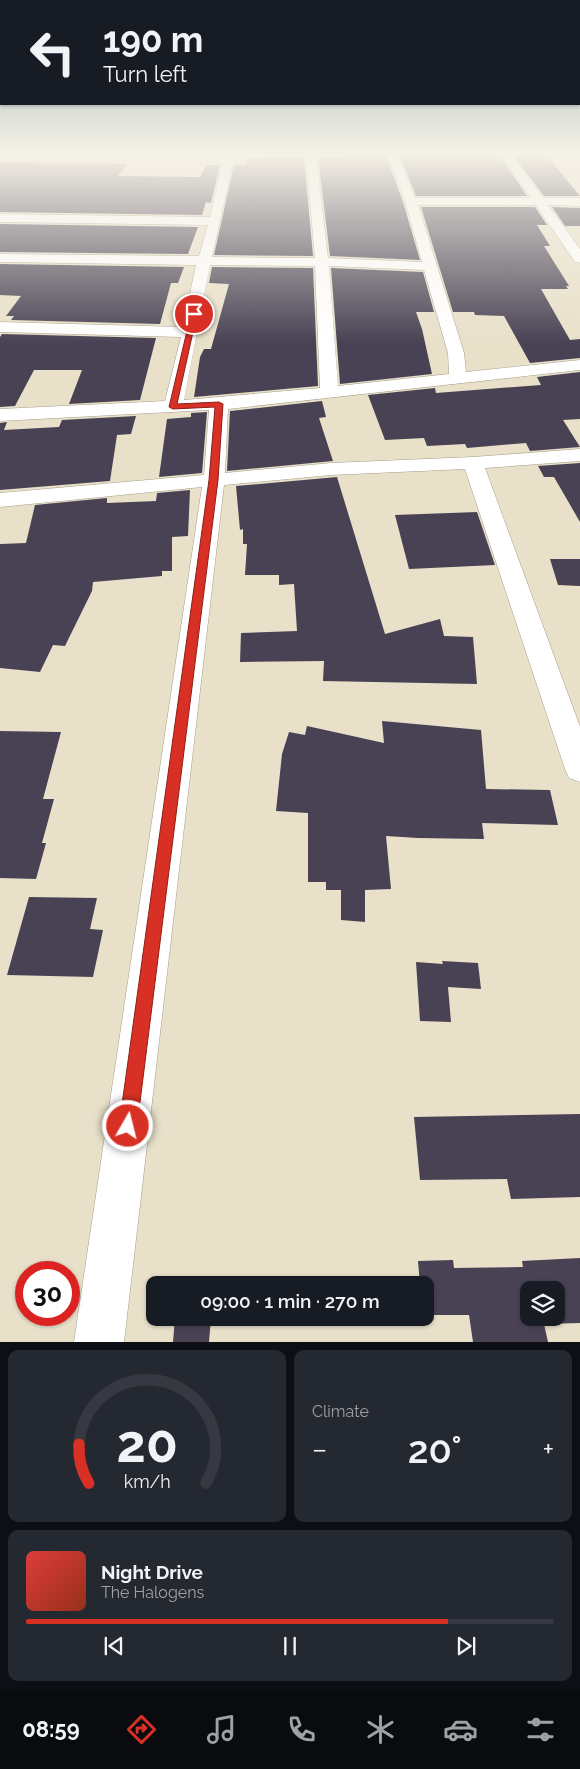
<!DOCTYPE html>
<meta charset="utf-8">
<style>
:root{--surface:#171b24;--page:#242831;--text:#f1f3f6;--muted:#9ea1a6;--line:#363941;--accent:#d93025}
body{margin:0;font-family:Raleway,sans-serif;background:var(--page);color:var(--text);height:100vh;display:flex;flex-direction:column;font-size:19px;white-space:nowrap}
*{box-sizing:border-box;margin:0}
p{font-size:16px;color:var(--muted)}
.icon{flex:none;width:28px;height:28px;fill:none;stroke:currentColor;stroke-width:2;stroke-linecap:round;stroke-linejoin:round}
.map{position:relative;height:1342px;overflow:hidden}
.side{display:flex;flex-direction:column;gap:8px;padding:8px;background:#0d0f14;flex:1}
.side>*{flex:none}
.top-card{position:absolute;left:0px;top:0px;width:580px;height:105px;box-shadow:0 1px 4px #0004;background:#171b24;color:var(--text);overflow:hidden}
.tools{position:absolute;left:520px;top:1281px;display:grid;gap:10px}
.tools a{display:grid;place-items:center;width:45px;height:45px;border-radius:10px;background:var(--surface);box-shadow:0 1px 4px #0004;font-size:25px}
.speed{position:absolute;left:15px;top:1261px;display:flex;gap:10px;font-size:25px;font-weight:700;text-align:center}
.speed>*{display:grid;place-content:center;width:65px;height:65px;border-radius:50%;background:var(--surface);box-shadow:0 1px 4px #0004;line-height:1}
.speed .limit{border:8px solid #d22;background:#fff;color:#111}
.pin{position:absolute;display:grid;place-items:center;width:42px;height:42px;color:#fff;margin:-21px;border:2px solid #fff;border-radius:50%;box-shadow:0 1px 5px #0007}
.me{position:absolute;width:55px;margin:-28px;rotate:8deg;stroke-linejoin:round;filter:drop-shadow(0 0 4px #0008)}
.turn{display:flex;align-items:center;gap:18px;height:105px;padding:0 20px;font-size:22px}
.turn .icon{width:65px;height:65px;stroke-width:2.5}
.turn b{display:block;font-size:35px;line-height:42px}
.big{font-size:38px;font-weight:600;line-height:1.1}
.side .card{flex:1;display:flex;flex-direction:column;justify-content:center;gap:8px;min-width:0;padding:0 18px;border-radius:10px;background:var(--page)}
.side .dial{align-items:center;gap:0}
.dial svg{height:130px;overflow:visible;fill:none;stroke:var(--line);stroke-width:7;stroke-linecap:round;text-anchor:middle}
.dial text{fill:var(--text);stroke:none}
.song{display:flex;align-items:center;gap:15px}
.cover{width:60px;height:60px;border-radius:8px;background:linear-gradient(135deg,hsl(0 70% 55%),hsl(10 70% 35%))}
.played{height:5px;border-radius:2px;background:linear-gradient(90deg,var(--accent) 80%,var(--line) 80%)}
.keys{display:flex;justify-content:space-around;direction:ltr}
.heat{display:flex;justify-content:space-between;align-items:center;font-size:28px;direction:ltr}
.side .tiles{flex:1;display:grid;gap:8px;grid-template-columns:1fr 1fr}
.card:last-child{grid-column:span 2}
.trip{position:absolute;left:146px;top:1276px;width:288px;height:50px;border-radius:10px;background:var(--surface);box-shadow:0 1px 4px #0004;font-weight:600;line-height:50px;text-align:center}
.tabs{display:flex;height:80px;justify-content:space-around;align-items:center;background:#090b0e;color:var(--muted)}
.tabs .icon{width:35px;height:35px}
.tabs .selected{color:var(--accent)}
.tabs b{font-size:22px;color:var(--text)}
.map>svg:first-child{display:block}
</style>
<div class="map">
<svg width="580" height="1342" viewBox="0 0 580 1342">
<rect width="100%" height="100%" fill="#e8e0c9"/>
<g fill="#494254" fill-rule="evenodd">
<path d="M377,156H386L403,202L420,260L330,256L318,157Z"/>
<path d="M400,156H500L527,196H416Z"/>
<path d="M514,156H547L580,196H544Z"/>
<path d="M261,157H304L313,256L214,255L234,165H246V161L249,159H261Z"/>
<path d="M0,162L127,164L118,176L200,177L206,165H220L211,203L206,202L202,215L0,212Z"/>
<path d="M421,207H535L547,225H537L550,246H544L569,286H566L568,289H541L570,340L580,339V358L530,363L504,316L475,315L474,312H453Z"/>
<path d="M552,207L580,208V226H565Z"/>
<path d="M0,224L198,227L188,254L0,252Z"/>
<path d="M0,264L184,267L178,283H171L160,324L11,320L14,316H6L21,296L0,295Z"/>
<path d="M212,267L313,268L318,386L194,397L200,357L204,349H211L229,284L209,283Z"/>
<path d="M331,268L423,272L434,312H416L422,329L432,374L340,384Z"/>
<path d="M2,334L156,338L140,400L69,404L82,370H34L15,406L0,407V337Z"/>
<path d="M580,372V419L563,420L580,447L530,451L526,443L467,448L465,444L427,446L424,438L385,440L368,395L435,388L436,393L541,385L537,377Z"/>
<path d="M322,401L326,417L319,418L333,461L227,471L230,411Z"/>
<path d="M207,412L202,473L159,477L167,419L191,417V413Z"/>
<path d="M136,416L131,434L117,435L110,481L0,490V423L7,422L4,430L59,427L62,420Z"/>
<path d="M580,463V522L554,477H544L538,466Z"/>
<path d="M337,477L385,634L440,619L444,636L473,637L477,684L323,681L324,661L240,662L241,633L297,631L294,584L279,585V575H245L247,544H243V529L240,530L236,486Z"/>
<path d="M190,490L188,536L172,537V571H162V576L93,582L92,591L65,646L53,645L40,672L0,668V544L26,543L35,505L107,498V503L156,501L157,493Z"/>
<path d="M477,512L495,565L409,569L395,515Z"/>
<path d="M550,559H580V586L558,585Z"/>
<path d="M382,721L481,730L486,789L550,790L558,825L482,823L484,839L418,838L386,836L391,889L365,890V922L341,920V890H326V882H308V813L276,811L282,754L289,732L305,735L307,726L384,743Z"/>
<path d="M0,731L61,732L43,799H54L42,843H46L36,879L0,878Z"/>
<path d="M29,897L97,898L90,929L103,930L93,977L7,975Z"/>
<path d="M442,961L478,963L481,989L448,987L451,1022L420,1021L416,962L443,964Z"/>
<path d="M580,1114V1197L511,1199L507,1179L420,1180L414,1117Z"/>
<path d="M580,1258V1323L544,1324L548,1342H473L469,1315H425V1285H420L418,1261L453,1260L454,1268L523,1267L522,1261ZM529,1290H556V1318H529Z"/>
<path d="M175,1318H211L209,1342H173Z"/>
</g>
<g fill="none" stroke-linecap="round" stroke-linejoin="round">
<g stroke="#a69e88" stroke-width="1">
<path id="street" d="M0,156H234L212,257L315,258L306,156H316L328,258L422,262L405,201L388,156H398L415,198H531L502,156H512L543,198H580V206L548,205L580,249V263L575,262L536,205H418L464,353L466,372L580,360V370L228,409L225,473L331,463L473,457L580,449V461L485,468L580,727V782L569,778L565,769L465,469L331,475L224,485L124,1342H74L202,487L0,507V493L204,475L209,410L0,421V409L165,401L181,337L0,332V322L183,327L196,265L0,262V254L199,256L208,225L0,222V214L210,217L223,162L0,160ZM210,265L315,266L320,388L184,400ZM329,266L424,270L448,353L449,374L338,386Z"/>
</g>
<use href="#street" fill="#fff" fill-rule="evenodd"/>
</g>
<linearGradient id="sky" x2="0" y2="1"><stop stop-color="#9ab0b1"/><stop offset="0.45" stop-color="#f5f1e7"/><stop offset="1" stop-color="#f5f1e7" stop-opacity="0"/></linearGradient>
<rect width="580" height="343" fill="url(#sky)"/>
<path fill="#d93025" stroke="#8d1f18" d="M194,312L197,314L177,404L219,402L223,404L218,480L137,1126L134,1132L128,1135L122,1132L119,1126L209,480L215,407L173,409L169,407L191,314Z"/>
</svg>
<div class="tools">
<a><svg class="icon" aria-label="layers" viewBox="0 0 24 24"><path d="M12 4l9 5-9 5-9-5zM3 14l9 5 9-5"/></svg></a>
</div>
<div class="speed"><div class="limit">30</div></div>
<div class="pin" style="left:194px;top:314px;background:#d93025"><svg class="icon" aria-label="arrive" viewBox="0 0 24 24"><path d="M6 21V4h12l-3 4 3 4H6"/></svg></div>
<svg class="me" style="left:128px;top:1126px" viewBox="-20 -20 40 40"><circle r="17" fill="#d93025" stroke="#fff" stroke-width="3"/><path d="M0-11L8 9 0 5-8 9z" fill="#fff"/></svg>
<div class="trip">09:00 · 1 min · 270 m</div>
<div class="top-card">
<div class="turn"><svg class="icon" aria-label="left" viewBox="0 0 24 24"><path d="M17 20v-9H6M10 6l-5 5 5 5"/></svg><div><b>190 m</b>Turn left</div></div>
</div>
</div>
<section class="side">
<div class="tiles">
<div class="card dial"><svg viewBox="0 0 100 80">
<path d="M14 69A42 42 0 1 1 86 69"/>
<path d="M14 69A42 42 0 0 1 8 45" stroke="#d93025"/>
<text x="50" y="56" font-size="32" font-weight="700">20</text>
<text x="50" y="72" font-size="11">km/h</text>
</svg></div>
<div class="card"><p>Climate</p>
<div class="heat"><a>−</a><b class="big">20°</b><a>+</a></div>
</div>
<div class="card">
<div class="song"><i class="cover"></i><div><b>Night Drive</b><p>The Halogens</p></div></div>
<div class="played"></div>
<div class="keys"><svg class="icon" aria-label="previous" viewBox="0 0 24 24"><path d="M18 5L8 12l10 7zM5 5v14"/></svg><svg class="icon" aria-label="pause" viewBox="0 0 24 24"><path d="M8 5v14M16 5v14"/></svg><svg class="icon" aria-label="next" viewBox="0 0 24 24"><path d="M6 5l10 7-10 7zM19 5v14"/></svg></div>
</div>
</div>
</section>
<nav class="tabs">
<b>08:59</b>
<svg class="icon selected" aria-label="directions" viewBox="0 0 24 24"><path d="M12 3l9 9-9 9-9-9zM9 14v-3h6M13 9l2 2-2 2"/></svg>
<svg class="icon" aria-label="music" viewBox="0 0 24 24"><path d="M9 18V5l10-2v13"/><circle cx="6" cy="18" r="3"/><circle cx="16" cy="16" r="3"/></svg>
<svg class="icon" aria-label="phone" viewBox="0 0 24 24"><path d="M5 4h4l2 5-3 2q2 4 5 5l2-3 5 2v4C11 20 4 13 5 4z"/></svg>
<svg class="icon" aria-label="climate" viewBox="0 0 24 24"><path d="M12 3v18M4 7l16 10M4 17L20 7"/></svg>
<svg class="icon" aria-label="car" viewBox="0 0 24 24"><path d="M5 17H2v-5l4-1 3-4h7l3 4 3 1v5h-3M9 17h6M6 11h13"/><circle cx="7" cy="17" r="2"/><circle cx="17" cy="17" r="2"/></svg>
<svg class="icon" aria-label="filters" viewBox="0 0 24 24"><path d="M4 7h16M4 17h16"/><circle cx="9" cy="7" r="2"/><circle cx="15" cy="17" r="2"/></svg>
</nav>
